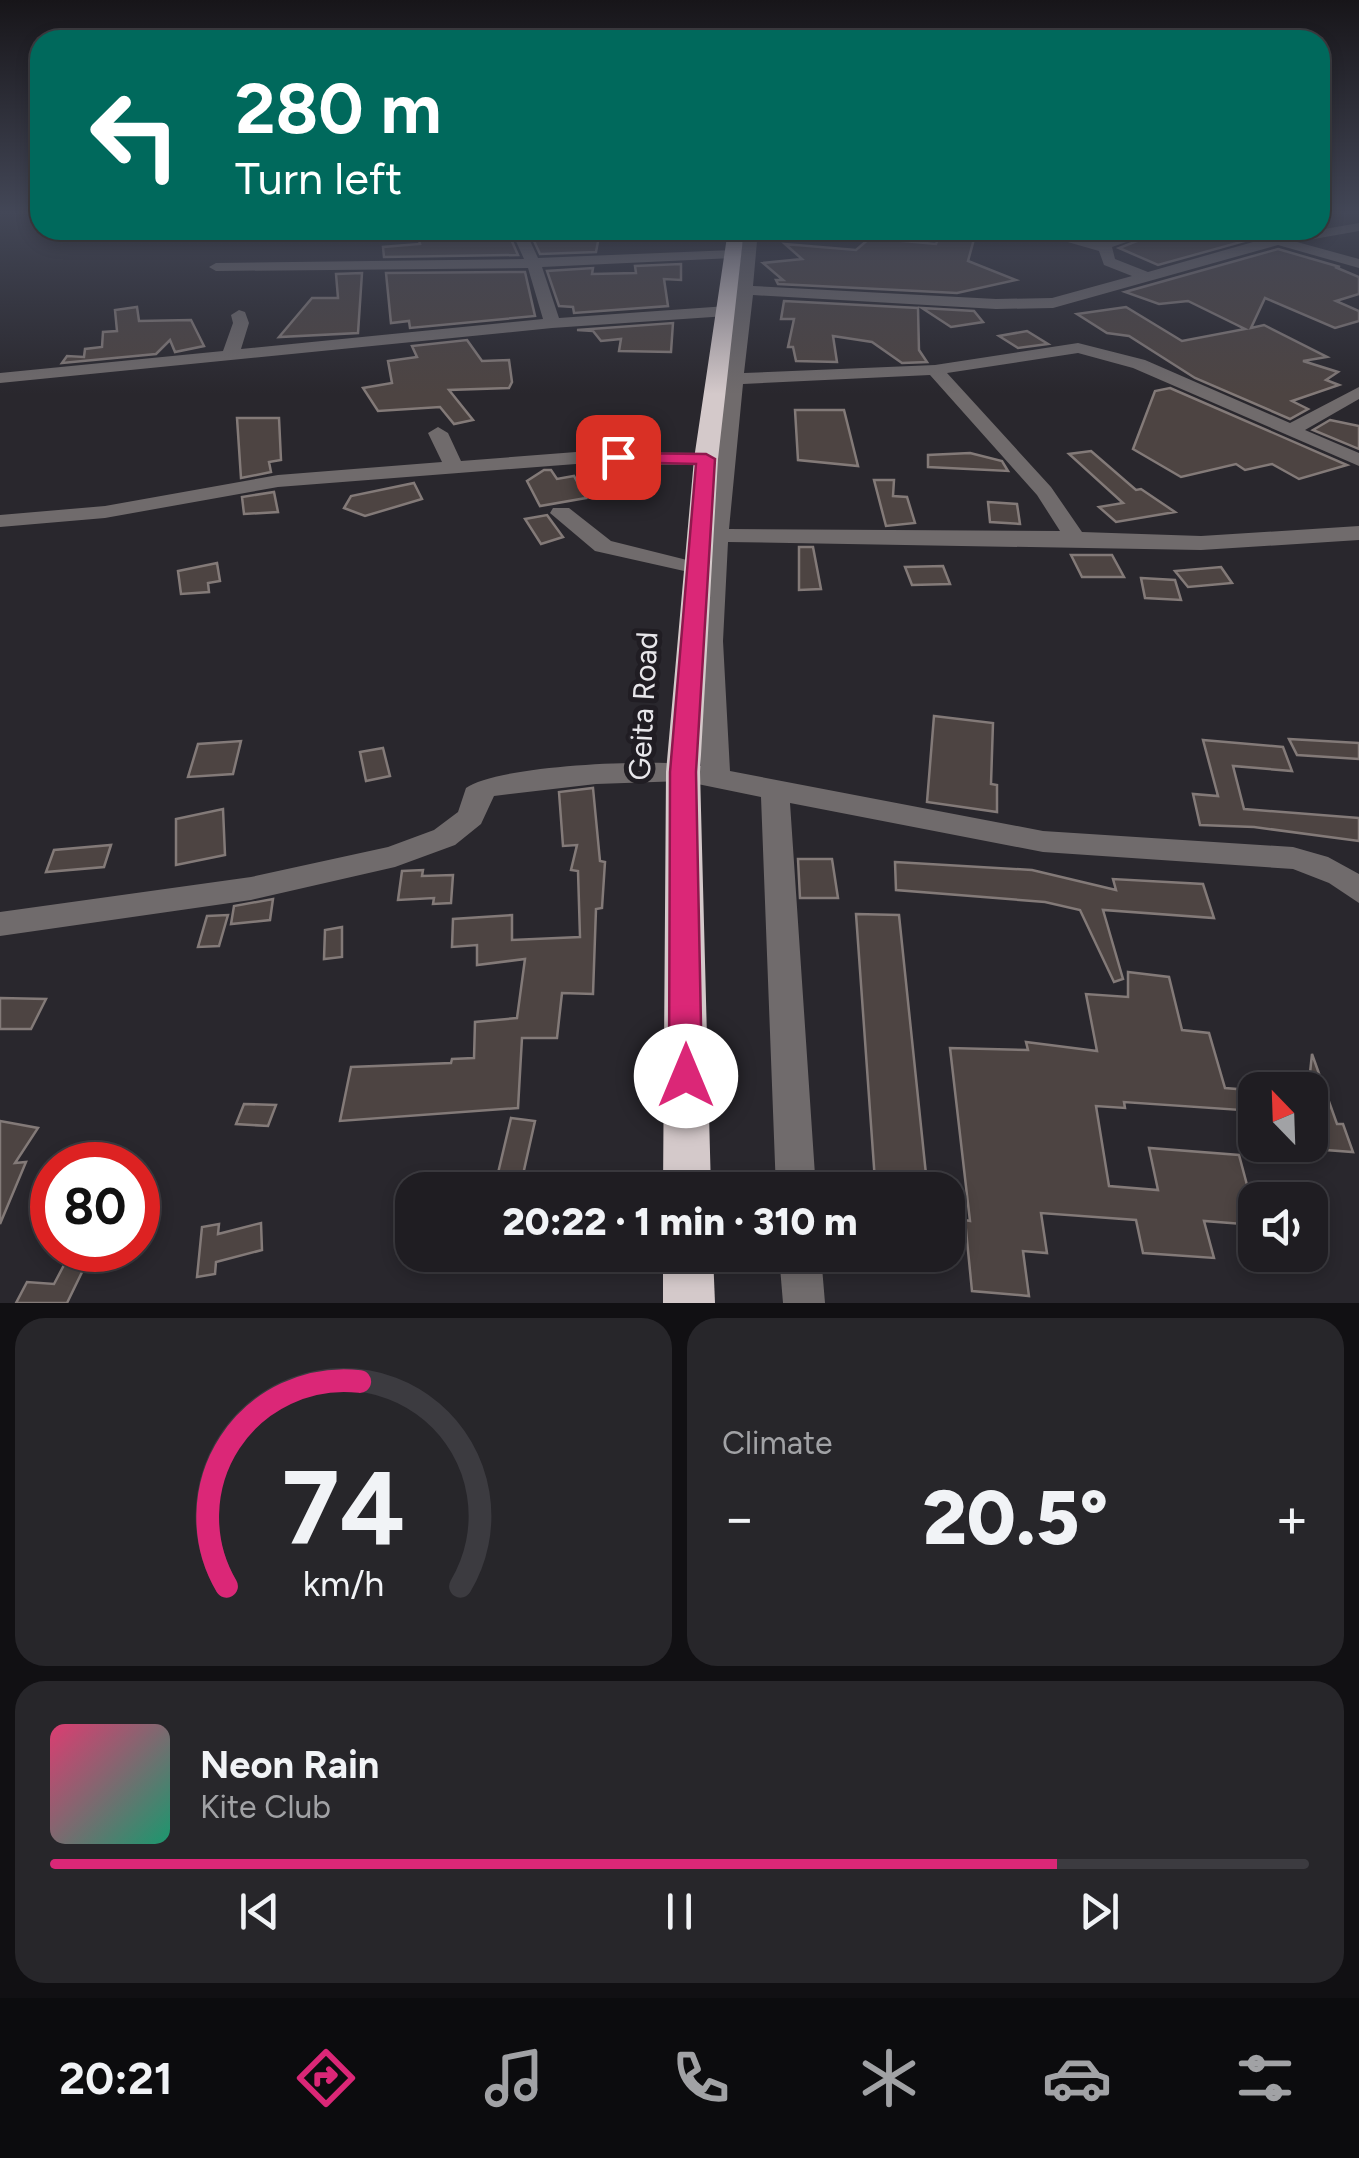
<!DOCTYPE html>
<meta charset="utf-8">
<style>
:root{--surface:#1f1d22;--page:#27262a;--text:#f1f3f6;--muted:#a1a2a5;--line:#3c3b40;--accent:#db2777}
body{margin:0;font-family:Figtree,sans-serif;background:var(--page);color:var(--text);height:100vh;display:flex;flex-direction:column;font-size:38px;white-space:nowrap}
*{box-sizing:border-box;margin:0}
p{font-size:32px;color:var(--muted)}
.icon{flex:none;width:55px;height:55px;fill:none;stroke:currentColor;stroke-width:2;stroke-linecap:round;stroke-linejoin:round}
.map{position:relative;height:1303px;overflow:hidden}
.drawer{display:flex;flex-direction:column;gap:15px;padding:15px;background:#111013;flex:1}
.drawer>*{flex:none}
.guide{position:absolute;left:30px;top:30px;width:1300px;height:210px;border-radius:30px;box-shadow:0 5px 15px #0003,0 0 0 2px var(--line);background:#00695c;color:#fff;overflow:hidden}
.needle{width:65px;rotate:337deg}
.tools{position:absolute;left:1238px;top:1072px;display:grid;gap:20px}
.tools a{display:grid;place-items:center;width:90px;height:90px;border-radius:20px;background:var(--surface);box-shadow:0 5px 15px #0003,0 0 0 2px var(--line);font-size:50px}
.speed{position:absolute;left:30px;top:1142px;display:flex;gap:20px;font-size:50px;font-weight:700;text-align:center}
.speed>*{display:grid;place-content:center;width:130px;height:130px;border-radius:50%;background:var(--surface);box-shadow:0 5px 15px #0003,0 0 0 2px var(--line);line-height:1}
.speed .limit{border:15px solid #d22;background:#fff;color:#111}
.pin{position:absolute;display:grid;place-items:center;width:85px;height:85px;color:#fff;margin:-42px;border-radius:20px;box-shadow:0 5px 15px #0006}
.me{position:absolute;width:110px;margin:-55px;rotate:0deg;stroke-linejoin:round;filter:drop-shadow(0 0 8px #0008)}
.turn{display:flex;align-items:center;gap:35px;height:210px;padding:0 40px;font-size:45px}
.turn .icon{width:130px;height:130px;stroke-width:2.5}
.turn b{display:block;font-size:70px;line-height:85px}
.big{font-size:75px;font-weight:800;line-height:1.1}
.drawer .tile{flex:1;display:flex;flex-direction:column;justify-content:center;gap:15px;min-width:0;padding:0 35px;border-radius:30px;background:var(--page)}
.drawer .dial{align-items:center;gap:0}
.dial svg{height:260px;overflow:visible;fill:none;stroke:var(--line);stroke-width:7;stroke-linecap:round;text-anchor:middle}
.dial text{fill:var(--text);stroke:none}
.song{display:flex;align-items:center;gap:30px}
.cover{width:120px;height:120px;border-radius:15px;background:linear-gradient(135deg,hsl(340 70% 55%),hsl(160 70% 35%))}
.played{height:10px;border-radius:5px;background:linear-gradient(90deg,var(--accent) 80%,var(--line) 80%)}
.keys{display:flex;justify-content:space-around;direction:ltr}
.heat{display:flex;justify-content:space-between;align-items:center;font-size:55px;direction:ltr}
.drawer .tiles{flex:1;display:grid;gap:15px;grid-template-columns:1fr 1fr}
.tile:last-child{grid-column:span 2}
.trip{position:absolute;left:395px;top:1172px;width:570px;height:100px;border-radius:30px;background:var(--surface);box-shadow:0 5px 15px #0003,0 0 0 2px var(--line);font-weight:800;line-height:100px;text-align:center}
.dock{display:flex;height:160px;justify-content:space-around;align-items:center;background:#0c0c0e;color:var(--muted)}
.dock .icon{width:70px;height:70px}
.dock .selected{color:var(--accent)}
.dock b{font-size:45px;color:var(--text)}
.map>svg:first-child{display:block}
</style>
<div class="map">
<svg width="1359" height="1303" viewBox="0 0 1359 1303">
<rect width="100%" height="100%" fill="#29272d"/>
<g fill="#4d4442" stroke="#837a78" stroke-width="2.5">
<path d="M416,230H507L518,255L384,257L383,247L420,244Z"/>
<path d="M529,230L563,234L600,231L596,252L540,254Z"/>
<path d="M1165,230H1226L1248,240L1158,265L1119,248Z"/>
<path d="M940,235L974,239L968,261L1016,280L957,293L778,284L776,280H783L763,263L802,259L785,244L856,250L870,238L936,244Z"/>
<path d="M1278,249L1340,267H1335L1359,277V294L1336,301L1359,311V321L1335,328L1265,298L1251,328L1264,325L1327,357L1303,361L1338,372L1326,380L1339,385L1292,401L1308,409L1290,419L1195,378L1129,336L1107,333L1077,314L1126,307L1182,341L1245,329L1188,301L1159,304L1125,292Z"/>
<path d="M681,264V280L664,279L668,306L574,313L573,307L559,306L547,271L593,268L592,274L636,273L635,266Z"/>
<path d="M525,272L535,316L410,328L409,321L391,323L386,273Z"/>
<path d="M362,273L358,333L279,337L312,298H338L336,274Z"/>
<path d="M784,301L918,308L919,350L927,362L902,363L872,342L833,336L837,362L796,361L793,347H788L794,319H781Z"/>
<path d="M137,307L139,321L191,320L204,346L175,352L170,340L156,354L62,363L67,356L84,357L85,349L102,347L103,332L117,331L115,310Z"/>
<path d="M922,308L974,311L983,322L951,327Z"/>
<path d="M673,323L671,352L619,351L621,339L601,341L593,331L577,330Z"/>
<path d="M1027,331L1048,344L1018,348L999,336Z"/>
<path d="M467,340L482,361L509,360L512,382L509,388L449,390L473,420L454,424L440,407L378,411L363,388L392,383L388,361L417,357L412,346Z"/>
<path d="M1170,388L1347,465L1299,479L1272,464L1245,470L1236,464L1181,477L1133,449L1155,391Z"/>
<path d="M795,410H844L858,466L798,460Z"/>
<path d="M237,418H279L281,460L269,462L271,472L241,478Z"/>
<path d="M1330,420L1359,426V449L1313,430Z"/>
<path d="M1091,451L1136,490L1141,489L1175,512L1116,522L1099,507L1123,503L1069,454Z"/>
<path d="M970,453L1002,461L1008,471L928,467V455Z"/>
<path d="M544,470H551L557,479L574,476L586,498L540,506L527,481Z"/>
<path d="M874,480H894L893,496L907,497L915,523L886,526Z"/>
<path d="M414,483L422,499L365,516L344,508L351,496Z"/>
<path d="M274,492L278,512L244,514L242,497Z"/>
<path d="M988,502L1017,504L1020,524L990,522Z"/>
<path d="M547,515L563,537L541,544L525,519Z"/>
<path d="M799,547H813L821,589L799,590Z"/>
<path d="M1071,555H1112L1124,577H1082Z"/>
<path d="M217,563L220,581L208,583L209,592L181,594L178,571Z"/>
<path d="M943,566L950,584L912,585L905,567Z"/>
<path d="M1221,567L1232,583L1188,587L1175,571Z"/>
<path d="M1141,578L1175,580L1181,600L1145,598Z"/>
<path d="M934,716L993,723L991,784L997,785V812L927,802Z"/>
<path d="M1289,739L1359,743V759L1297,755Z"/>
<path d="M1203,740L1283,747L1292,771L1233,766L1244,809L1359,818V841L1254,827L1200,825L1193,794L1218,796Z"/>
<path d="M241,741L233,774L188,777L198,744Z"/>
<path d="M383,748L390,776L366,781L360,752Z"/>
<path d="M593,788L600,861L605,862L602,908L596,909L593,994L562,993L557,1038H522L518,1108L340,1121L351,1067L451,1063L452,1059L474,1058L475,1022L517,1018L525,959L477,965V945L452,947L453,919L512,915V940L580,937L578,871L571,870L577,845L563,846L559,792Z"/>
<path d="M223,809L225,855L176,865V819Z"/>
<path d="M111,845L104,867L46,872L54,850Z"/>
<path d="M798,859H832L838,898H800Z"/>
<path d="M895,862L1032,870L1116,890L1113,879L1203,884L1214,918L1103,910L1123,979L1114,982L1080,910L1045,902L896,890Z"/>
<path d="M423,870L422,876L453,875L451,903L433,904L434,898L398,900L402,871Z"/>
<path d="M273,899L270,920L231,924L234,906Z"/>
<path d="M856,914L899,915L927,1184L875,1181Z"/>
<path d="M228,915L219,946L198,947L207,916Z"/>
<path d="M342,927V957L324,959L325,930Z"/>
<path d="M1128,972L1169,977L1182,1030L1209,1033L1225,1088L1249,1090L1255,1111L1124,1102L1125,1108L1096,1106L1109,1186L1158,1190L1149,1148L1239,1155L1250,1196H1255V1225L1204,1221L1214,1258L1143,1253L1136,1220L1041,1213L1047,1253L1023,1251L1029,1296L972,1291L965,1220L970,1221L950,1048L1028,1050L1026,1042L1097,1051L1086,994L1128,997Z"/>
<path d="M0,998L46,999L31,1029H0Z"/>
<path d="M1312,1054L1337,1124H1343L1353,1152L1326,1150L1310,1113V1090H1297L1291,1072L1310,1073Z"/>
<path d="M244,1104L276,1105L268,1126L236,1124Z"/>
<path d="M511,1118L535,1121L520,1188L494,1190Z"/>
<path d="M0,1121L38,1128L15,1163L26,1162L0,1224Z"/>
<path d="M261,1223L262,1250L216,1262L215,1274L197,1277L202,1227L219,1224L218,1234Z"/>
<path d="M64,1265L84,1268L67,1303H16L27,1282L54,1284Z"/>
</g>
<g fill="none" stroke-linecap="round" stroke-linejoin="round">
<g fill="#706b6c" fill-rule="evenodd">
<path d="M1359,223V231L1297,242L1359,259V268L1278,245L1053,308L996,309L753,295L744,373L935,365L1078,343L1145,360L1290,423L1359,387V399L1305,430L1359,453V466L1133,368L1078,353L947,373L1051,487L1082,532L1201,536L1359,526V540L1201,550L728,542L723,641L730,771L1043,831L1293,847L1328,857L1359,874V903L1329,883L1293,869L1043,852L790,803L816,1190H776L761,797L683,781L596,784L494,796L481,824L455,845L395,867L251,900L0,936V912L251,877L388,847L434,830L458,812L466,788C497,765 660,758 701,766L697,710L702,575L595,551L550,513L553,508H569L611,541L703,564L715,460L706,465L576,464L278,487L105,518L0,527V515L105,506L278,475L442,462L428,433L438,427L448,433L461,461L576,452L706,453L715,458L744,230H758L753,286L996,299L1052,298L1132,276L1104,265L1099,251L1026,230C1051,230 1074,242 1098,242C1118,242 1139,230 1161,230L1112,247L1115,259L1148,272L1260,240L1231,230H1253L1278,237ZM930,375L1037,495L1060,531L729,529L743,384Z"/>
<path d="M511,230H525L538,258L733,250L740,254L733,258L542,267L559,318L727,306L735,311L727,316L552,328L0,383V373L223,351L233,323L231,315L239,310L245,312L249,323L241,349L543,319L528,268L216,271L209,267L216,263L524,259Z"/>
<path d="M779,1255H821L825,1303H783Z"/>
</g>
<g fill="#d4c9ca" fill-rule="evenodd">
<path d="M728,230H744L718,459L700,772L711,1190H663L666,772L694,459Z"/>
<path d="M663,1255H713L715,1303H663Z"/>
</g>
</g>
<linearGradient id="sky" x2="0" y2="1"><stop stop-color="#171519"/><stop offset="0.54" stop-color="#434757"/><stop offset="1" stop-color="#434757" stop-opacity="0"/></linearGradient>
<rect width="1359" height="394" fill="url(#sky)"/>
<path fill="#db2777" stroke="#8e194d" stroke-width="2.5" d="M612,453L706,454L715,459L696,772L702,1076L697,1086L686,1090L674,1086L669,1076L670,772L696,464L618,462L609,457Z"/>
<g text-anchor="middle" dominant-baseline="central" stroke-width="10" stroke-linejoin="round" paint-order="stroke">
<g font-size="30" fill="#e8e7eb" stroke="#201d23">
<text transform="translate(643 706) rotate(-87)">Geita Road</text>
</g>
</g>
</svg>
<div class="tools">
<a><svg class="needle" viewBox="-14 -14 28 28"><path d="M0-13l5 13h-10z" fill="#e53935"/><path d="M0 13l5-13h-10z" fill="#a1a2a5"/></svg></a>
<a><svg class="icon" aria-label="sound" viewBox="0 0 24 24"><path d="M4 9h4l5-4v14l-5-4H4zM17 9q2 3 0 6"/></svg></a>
</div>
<div class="speed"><div class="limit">80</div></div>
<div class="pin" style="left:618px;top:457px;background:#d93025"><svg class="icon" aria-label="arrive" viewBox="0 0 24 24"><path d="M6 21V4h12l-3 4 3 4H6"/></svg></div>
<svg class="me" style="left:686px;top:1076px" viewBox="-20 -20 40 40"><circle r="19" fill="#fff"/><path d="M0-13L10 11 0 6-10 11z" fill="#db2777"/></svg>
<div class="trip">20:22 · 1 min · 310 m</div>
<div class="guide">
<div class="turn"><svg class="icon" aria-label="left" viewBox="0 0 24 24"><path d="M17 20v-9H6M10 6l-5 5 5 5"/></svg><div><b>280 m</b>Turn left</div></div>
</div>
</div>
<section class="drawer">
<div class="tiles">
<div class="tile dial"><svg viewBox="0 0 100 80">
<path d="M14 69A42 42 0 1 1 86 69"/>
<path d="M14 69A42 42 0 0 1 55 6" stroke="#db2777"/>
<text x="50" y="56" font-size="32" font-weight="700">74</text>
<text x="50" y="72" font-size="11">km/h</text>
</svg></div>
<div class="tile"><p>Climate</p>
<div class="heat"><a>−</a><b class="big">20.5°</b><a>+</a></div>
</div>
<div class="tile">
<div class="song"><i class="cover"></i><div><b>Neon Rain</b><p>Kite Club</p></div></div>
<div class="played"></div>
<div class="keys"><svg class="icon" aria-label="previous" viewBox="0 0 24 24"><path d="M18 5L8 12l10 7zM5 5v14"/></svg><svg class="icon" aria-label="pause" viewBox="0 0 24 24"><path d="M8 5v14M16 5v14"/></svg><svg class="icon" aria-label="next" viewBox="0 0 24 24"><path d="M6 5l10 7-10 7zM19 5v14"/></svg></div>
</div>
</div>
</section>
<nav class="dock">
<b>20:21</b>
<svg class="icon selected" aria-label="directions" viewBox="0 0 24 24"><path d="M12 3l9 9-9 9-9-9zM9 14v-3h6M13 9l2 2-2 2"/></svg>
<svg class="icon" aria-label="music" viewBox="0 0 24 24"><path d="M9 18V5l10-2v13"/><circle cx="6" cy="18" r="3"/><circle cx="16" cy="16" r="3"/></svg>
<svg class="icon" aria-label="phone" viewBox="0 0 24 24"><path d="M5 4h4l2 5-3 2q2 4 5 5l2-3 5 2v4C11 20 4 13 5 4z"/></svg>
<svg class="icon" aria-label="climate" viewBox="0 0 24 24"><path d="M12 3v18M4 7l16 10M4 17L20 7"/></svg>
<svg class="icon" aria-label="car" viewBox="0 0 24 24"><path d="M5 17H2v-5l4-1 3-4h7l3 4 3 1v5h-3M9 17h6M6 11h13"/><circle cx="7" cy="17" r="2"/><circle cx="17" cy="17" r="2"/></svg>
<svg class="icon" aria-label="filters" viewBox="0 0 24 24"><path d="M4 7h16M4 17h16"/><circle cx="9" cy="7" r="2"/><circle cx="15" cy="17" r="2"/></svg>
</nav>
